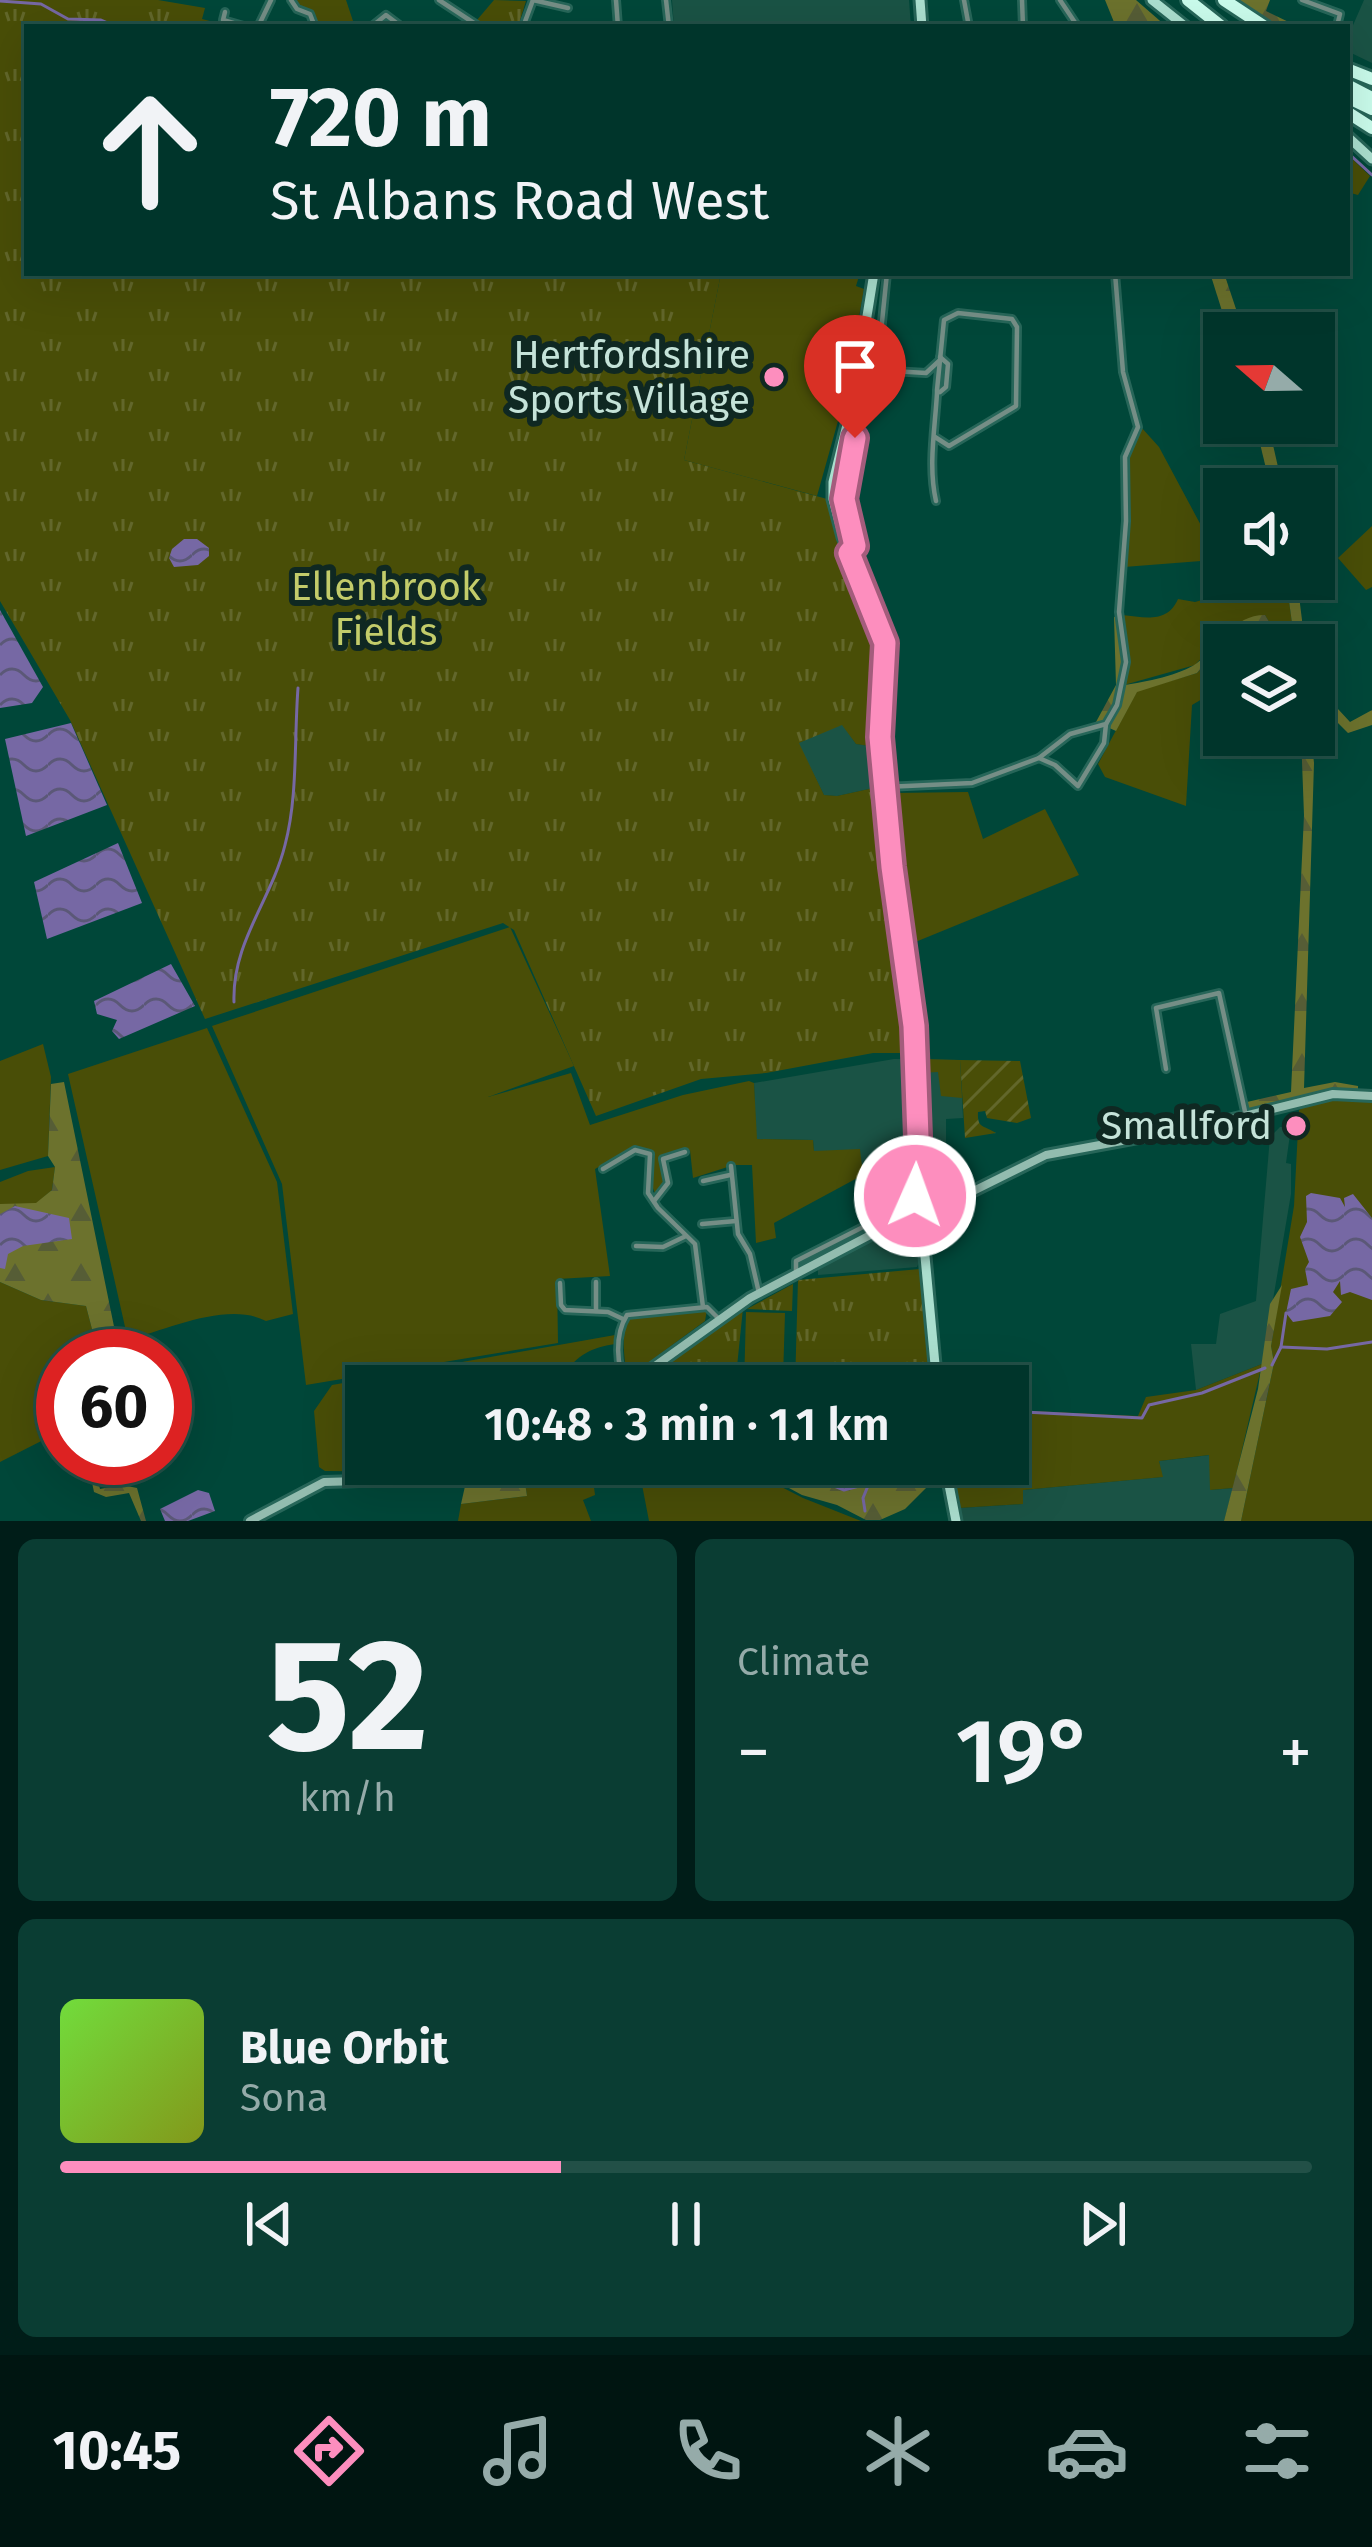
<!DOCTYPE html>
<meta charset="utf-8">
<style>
:root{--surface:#00352b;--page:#0a3d33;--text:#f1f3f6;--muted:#95aba9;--line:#225047;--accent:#fd8ebe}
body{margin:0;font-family:"Fira Sans",sans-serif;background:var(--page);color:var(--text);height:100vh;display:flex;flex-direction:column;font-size:45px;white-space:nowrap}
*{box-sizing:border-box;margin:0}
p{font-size:39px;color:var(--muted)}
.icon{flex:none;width:66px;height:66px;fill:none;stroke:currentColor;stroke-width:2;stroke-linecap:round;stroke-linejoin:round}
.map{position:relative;height:1521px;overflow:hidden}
.side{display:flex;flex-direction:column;gap:18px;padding:18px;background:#001d18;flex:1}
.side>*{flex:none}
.hud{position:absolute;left:24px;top:24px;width:1326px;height:252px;border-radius:0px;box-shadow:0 12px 48px #0002,0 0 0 3px var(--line);background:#00352b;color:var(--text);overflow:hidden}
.needle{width:78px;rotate:290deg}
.controls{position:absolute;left:1203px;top:312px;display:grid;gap:24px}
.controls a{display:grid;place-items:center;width:132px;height:132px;border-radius:0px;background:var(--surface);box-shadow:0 12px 48px #0002,0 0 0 3px var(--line);font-size:60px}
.speed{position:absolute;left:36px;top:1329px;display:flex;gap:24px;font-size:60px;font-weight:700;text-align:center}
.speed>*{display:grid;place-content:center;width:156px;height:156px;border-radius:50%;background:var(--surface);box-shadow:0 12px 48px #0002,0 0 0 3px var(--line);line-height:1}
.speed .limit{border:18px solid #d22;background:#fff;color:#111}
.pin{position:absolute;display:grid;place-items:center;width:102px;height:102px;color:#fff;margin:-123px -51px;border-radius:50% 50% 50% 0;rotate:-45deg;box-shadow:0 0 12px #0007}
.pin .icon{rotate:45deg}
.me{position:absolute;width:132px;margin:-66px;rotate:2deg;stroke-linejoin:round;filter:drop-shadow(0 0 9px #0008)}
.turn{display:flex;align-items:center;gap:42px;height:252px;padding:0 48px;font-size:54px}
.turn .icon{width:156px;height:156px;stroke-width:2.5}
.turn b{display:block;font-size:84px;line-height:102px}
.big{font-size:90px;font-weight:600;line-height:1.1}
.side .tile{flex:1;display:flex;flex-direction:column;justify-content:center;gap:18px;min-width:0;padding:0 42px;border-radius:18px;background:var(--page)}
.side .dial{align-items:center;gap:0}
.dial b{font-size:156px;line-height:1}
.song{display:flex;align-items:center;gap:36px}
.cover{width:144px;height:144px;border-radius:18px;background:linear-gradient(135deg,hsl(100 70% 55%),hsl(70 70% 35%))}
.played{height:12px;border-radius:6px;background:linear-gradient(90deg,var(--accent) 40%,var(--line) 40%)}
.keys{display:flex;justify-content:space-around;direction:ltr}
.heat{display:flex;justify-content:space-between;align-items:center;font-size:66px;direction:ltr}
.side .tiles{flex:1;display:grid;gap:18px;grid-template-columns:1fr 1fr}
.tile:last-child{grid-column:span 2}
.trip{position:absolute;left:345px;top:1365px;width:684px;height:120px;border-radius:0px;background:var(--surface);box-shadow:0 12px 48px #0002,0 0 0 3px var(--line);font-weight:600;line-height:120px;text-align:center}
.tabs{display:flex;height:192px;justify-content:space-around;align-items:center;background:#001511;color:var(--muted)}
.tabs .icon{width:84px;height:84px}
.tabs .on{color:var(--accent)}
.tabs b{font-size:54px;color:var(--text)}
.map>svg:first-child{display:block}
</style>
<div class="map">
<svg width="1372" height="1521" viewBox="0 0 1372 1521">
<defs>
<pattern id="forest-firs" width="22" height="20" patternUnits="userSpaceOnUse" patternTransform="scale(3)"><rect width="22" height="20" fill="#6c722d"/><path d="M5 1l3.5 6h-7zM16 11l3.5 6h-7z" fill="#565d36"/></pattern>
<pattern id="park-tufts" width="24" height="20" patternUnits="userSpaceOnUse" patternTransform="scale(3)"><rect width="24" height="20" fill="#494e07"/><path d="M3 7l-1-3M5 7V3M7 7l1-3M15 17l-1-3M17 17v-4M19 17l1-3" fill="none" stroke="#62672b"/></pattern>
<pattern id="garden-furrows" width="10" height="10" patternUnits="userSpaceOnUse" patternTransform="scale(3)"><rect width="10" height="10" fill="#494e07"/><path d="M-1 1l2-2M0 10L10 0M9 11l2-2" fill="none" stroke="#62672b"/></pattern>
<pattern id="water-waves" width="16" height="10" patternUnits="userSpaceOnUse" patternTransform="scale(3)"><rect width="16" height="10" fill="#7668a4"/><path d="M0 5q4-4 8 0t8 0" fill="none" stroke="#5b5877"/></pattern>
</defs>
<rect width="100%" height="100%" fill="#004739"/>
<g fill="#1a5345">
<path d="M672,0H909L911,27H674Z"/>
<path d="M1364,0H1372V63L1347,51V39Z"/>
<path d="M842,724L856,744L876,747L878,787L837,796L824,795L798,743Z"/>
<path d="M894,1059L960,1060L963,1118L946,1119V1144L941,1149L912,1151L911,1165L862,1176L814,1151L813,1140L756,1139L754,1083Z"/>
<path d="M1280,1127H1291L1286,1163L1291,1164V1194L1262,1364L1196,1390L1191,1344H1216L1220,1314L1256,1301L1270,1137Z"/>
<path d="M908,1223L919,1262L917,1267L818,1275V1267Z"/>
<path d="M1210,1455L1211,1490L1233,1488L1224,1521H960L959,1508L1022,1504L1023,1490L1162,1477L1159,1461Z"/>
</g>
<g fill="#494e07">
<path d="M1347,154L1370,176L1358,195L1347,192Z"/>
<path d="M721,273H829L830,278L832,273H860L856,286L864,289L845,396L817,496L684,460Z"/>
<path d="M1141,427L1159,447L1219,559L1224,558V579H1286L1295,645H1283L1265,615L1224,634L1195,665L1124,685L1127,662L1122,615C1144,617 1167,624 1178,599L1195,602L1216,596L1201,561L1124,567L1129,522L1128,456Z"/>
<path d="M1372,526V587L1366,590L1338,558Z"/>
<path d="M1261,627L1276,645H1224L1232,637Z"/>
<path d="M1224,645V686L1192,705L1186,806L1105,777L1098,764L1137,691L1197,673Z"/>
<path d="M968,792L983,839L1045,809L1079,875L908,945L893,793Z"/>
<path d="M510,927L574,1066L488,1097L571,1073L590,1125L683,1095L749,1081L754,1083L757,1139L813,1140L814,1151L860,1149L863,1175L911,1165L908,1206L880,1222L861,1176L774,1223L776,1238L756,1243L752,1165H734L693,1178L690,1150L668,1153L659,1163L665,1186L656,1196L651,1183L653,1155L644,1148L632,1149L595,1169L610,1276L557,1279L558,1343L306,1385L282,1184L212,1026Z"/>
<path d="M207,1028L277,1182L293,1314L266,1321C228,1301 168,1329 128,1340L68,1074Z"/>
<path d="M43,1044L51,1077L48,1156L0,1170V1061Z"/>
<path d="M924,1059L960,1060L962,1098L941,1096L938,1072L919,1073V1061Z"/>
<path d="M1344,1096L1372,1100V1521H1241L1274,1363L1271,1346L1294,1206L1299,1110L1317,1100Z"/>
<path d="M55,1167L52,1190L36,1204H0V1182L28,1171Z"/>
<path d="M0,1282L41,1300L86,1306L99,1356H63V1430L0,1462Z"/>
<path d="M707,1310L705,1321L630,1376L626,1374C625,1353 618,1328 635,1314Z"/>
<path d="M746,1312L785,1313L783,1379L791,1381L790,1386H744Z"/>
<path d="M615,1335V1344C591,1348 578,1354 564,1375L569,1386H366V1464H461L428,1472L325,1471L319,1467L314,1411L332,1385Z"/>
<path d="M1262,1364L1233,1488L1210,1490L1209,1455L1159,1461L1163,1477L1023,1490V1504L959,1508L951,1464H1008V1413L1013,1410L1138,1416L1146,1397L1196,1390Z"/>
<path d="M522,1464H591L595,1495L583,1500L591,1521H458L461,1504L527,1496Z"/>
<path d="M638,1464H737L803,1498L861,1521H649Z"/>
</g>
<g fill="url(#forest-firs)">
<path d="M1105,0H1136L1167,27H1116Z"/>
<path d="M1235,0H1270L1266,11L1299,27H1277Z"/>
<path d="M1210,273H1224L1244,333H1229Z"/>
<path d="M1255,423H1268L1283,489H1271Z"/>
<path d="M1286,579H1297L1305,645H1295Z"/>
<path d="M1122,615L1127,662L1124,685C1145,682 1181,675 1197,663C1219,646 1233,615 1265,615L1283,645H1276L1261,627L1232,636L1197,673L1137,692L1116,731L1096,722L1116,685L1114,617Z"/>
<path d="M1314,683L1350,722L1372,710V725L1348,733L1314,699Z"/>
<path d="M1301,735H1311L1314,763L1304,1088L1335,1082L1358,1086V1090L1328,1091L1250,1112L1247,1102L1291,1092L1304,815Z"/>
<path d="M64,1082L118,1346L120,1356H99L86,1306L41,1300L0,1282V1204L36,1203L52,1190L55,1167L48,1156L51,1084Z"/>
<path d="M1282,1285L1271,1346L1274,1363L1241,1521H1224L1258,1389L1270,1304Z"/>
<path d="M87,1458H92L100,1489L122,1485L137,1488L146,1521H141L129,1493L106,1497L94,1492Z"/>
<path d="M493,1464H522L527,1496L461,1504L468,1473Z"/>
<path d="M744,1464H939L941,1473L905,1509L880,1520H866L837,1505L802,1495Z"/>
</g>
<g fill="url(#park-tufts)">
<path d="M0,0H158L205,8L202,19L233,27H27V273H721L684,460L827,499L878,644L876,747L856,744L842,725L799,743L824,795L837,796L878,787L909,1053H873L766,1073L701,1079L596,1116L514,930L503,923L205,1019L70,720L0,601Z"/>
<path d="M295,0H346L355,27H317L312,11L296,6Z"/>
<path d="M494,0L526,1L518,27H491L477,20Z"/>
<path d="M920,1269L931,1386H795L798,1280Z"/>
<path d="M793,1284L792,1311L746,1309H747Z"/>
<path d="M743,1308L735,1386H634Z"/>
</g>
<path fill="url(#garden-furrows)" d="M960,1060L1020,1061L1031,1118L1017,1123L987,1118L985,1111L978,1112C977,1129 984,1125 996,1133L965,1138Z"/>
<g fill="url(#water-waves)">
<path d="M184,539H197L209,548V556L198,565L174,567L169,558L172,549Z"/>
<path d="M0,610L43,687L32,703L0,708Z"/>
<path d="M71,723L107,805L26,836L5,739Z"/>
<path d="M118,843L142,903L47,939L34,882Z"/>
<path d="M171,964L195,1006L119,1039L112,1031L117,1020L97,1014L94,1001Z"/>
<path d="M1311,1193L1340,1198L1345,1207L1344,1198L1353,1194L1372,1218V1300L1350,1292L1341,1295L1340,1281L1333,1292L1342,1302L1330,1316L1293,1322L1286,1313L1291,1289L1308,1285L1305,1269L1309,1262L1300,1237L1307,1222L1306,1196Z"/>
<path d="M15,1206L69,1218L72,1239L23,1246L8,1254L5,1269L0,1268V1214Z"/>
<path d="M198,1490L209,1493L215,1511L188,1521H165L160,1509Z"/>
</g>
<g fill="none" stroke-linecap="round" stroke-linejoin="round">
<g stroke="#7668a4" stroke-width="3">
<path d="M0,1L41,4L68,19L101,20L117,27"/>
<path d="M1347,152L1372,175"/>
<path d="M234,1002C232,942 271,901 285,845C298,796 294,740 298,688"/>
<path d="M1281,1347L1327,1349L1372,1342"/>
<path d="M1272,1365L1281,1347L1286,1313"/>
<path d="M1008,1418L1024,1412L1142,1418L1149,1405L1202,1393L1265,1368"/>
<path d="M781,1464L844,1490L863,1485"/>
<path d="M953,1465L954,1464"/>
<path d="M865,1511L863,1498L870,1481L898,1484L935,1470"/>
</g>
<g stroke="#276659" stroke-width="10">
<g id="street">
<path d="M291,0L297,9L310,14L315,27"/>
<path d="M439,0L480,27"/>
<path d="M533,0L568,8"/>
<path d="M616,0L618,27"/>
<path d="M666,0L669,27"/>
<path d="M964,0L969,27"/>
<path d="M1022,0L1023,27"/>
<path d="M1060,0L1078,27"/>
<path d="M1302,0L1340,14L1338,22"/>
<path d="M225,12L223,20L247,27"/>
<path d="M258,27L271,0"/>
<path d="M371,27L386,15L402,27"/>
<path d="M523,27L533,0"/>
<path d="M859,369L926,373L939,361"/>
<path d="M877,371L887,273"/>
<path d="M940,392L946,387L948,364L940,357"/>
<path d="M935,437L949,446L1016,406L1017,327L1012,319L958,313L944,320L937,390V393C935,429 928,466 936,501"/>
<path d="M851,551L855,546L846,516L844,486L869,370"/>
<path d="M1039,758L1055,765L1078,786L1104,743L1106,724"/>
<path d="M885,787L972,783L1039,758L1070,734L1106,724L1117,705L1126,662L1119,612L1126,521L1125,457L1138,427L1123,372L1115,273"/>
<path d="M1166,1069L1156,1008L1219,993L1246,1116"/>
<path d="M731,1166L738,1234L750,1254L759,1293"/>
<path d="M603,1169L635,1150L650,1154L648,1193L658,1208L695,1244L703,1307"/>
<path d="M703,1181L730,1175"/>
<path d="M654,1201L668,1183L663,1159L685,1152"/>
<path d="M702,1224L736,1221"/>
<path d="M636,1246L663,1247L686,1236"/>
<path d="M796,1274V1261L867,1225L876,1232"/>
<path d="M596,1282V1311"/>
<path d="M560,1283L561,1305L565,1310L608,1312L623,1319"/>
<path d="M628,1386C615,1366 615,1334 627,1315L707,1307L719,1319"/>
</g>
</g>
<g stroke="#276659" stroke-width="14">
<g id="secondary">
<path d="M927,1214L1046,1155L1208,1125L1333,1094L1372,1096"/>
<path d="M627,1386L750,1298L876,1232L914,1219"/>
<path d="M250,1521L324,1482L429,1479L480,1464"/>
</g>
</g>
<g stroke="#276659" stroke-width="15">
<g id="primary">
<path d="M920,0L922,27"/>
<path d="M1152,0L1186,27"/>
<path d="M1347,136L1372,159"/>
<path d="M874,273L854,396L833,482V499L843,537L885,643L880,737L916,1059L919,1165L911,1213L915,1220L924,1218"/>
<path d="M919,1191L927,1212L923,1235L937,1386"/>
<path d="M945,1464L956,1521"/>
</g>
</g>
<g stroke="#276659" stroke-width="18">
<g id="highway">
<path d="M1188,0L1222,27"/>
<path d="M1224,0L1265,27"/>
<path d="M1347,69L1372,79"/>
<path d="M1347,85L1372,98"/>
<path d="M1347,97L1372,109"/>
<path d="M1347,112L1372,128"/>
</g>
</g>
<use href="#street" stroke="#758e86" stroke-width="4.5"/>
<use href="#secondary" stroke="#93bcaf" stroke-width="8"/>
<use href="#primary" stroke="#abdfcf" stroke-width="9"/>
<use href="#highway" stroke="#cafcec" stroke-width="12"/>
</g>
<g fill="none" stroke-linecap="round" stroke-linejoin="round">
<g stroke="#a45c7c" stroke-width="30">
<path id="route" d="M855,438L844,499L855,546L849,553L885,643L880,737L892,867L914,1026L919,1165L915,1196"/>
</g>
<use href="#route" stroke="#fd8ebe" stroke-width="21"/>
</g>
<g fill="#fd8ebe" stroke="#0f2822" stroke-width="4.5">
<circle cx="774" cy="377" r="12"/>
<circle cx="1296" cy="1126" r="12"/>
</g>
<g text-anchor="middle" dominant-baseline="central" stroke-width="12" stroke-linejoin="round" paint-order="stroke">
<g font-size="39" fill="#c5e3d9" stroke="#0f2822" text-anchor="end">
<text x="750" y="355">Hertfordshire<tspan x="750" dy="45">Sports Village</tspan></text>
<text x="1272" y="1126">Smallford</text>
</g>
<g font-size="39" fill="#c3cc6a" stroke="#0f2822">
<text x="386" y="587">Ellenbrook<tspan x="386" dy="45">Fields</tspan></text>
</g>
</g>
</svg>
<div class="controls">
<a><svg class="needle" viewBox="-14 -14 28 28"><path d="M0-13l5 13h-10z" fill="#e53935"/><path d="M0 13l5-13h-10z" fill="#95aba9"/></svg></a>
<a><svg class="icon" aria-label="sound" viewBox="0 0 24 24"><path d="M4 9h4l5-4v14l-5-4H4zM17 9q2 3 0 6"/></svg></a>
<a><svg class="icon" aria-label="layers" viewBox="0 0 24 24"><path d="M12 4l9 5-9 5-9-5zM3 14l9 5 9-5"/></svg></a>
</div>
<div class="speed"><div class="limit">60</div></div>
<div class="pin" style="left:855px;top:438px;background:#d93025"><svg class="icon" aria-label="arrive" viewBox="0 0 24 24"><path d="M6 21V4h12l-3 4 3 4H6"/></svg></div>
<svg class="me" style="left:915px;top:1196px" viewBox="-20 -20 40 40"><circle r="17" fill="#fd8ebe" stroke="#fff" stroke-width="3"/><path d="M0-11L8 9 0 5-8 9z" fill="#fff"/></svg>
<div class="trip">10:48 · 3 min · 1.1 km</div>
<div class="hud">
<div class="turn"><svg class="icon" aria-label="ahead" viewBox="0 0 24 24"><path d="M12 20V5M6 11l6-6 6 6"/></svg><div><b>720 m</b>St Albans Road West</div></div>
</div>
</div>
<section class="side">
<div class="tiles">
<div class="tile dial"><b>52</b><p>km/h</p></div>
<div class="tile"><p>Climate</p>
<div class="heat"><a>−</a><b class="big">19°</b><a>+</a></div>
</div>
<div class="tile">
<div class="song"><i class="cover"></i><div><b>Blue Orbit</b><p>Sona</p></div></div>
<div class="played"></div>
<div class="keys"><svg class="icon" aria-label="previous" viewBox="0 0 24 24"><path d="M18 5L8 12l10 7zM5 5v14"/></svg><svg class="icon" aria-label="pause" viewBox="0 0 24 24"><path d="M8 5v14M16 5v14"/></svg><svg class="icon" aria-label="next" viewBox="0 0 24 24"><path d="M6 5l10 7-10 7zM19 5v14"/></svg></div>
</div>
</div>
</section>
<nav class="tabs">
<b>10:45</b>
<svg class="icon on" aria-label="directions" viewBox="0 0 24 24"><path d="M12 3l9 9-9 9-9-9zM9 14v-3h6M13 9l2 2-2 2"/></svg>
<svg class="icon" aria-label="music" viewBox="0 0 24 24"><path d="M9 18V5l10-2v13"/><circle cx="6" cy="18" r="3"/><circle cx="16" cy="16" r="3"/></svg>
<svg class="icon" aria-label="phone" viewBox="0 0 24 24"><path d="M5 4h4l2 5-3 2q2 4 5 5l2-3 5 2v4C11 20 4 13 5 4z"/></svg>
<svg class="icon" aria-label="climate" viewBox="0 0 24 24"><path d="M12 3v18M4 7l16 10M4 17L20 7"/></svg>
<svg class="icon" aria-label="car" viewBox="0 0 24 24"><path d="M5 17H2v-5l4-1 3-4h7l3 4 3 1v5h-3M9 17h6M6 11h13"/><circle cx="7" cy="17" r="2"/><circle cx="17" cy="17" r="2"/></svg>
<svg class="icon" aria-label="filters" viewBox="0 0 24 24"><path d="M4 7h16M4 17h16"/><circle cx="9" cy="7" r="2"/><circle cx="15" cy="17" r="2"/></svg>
</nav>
